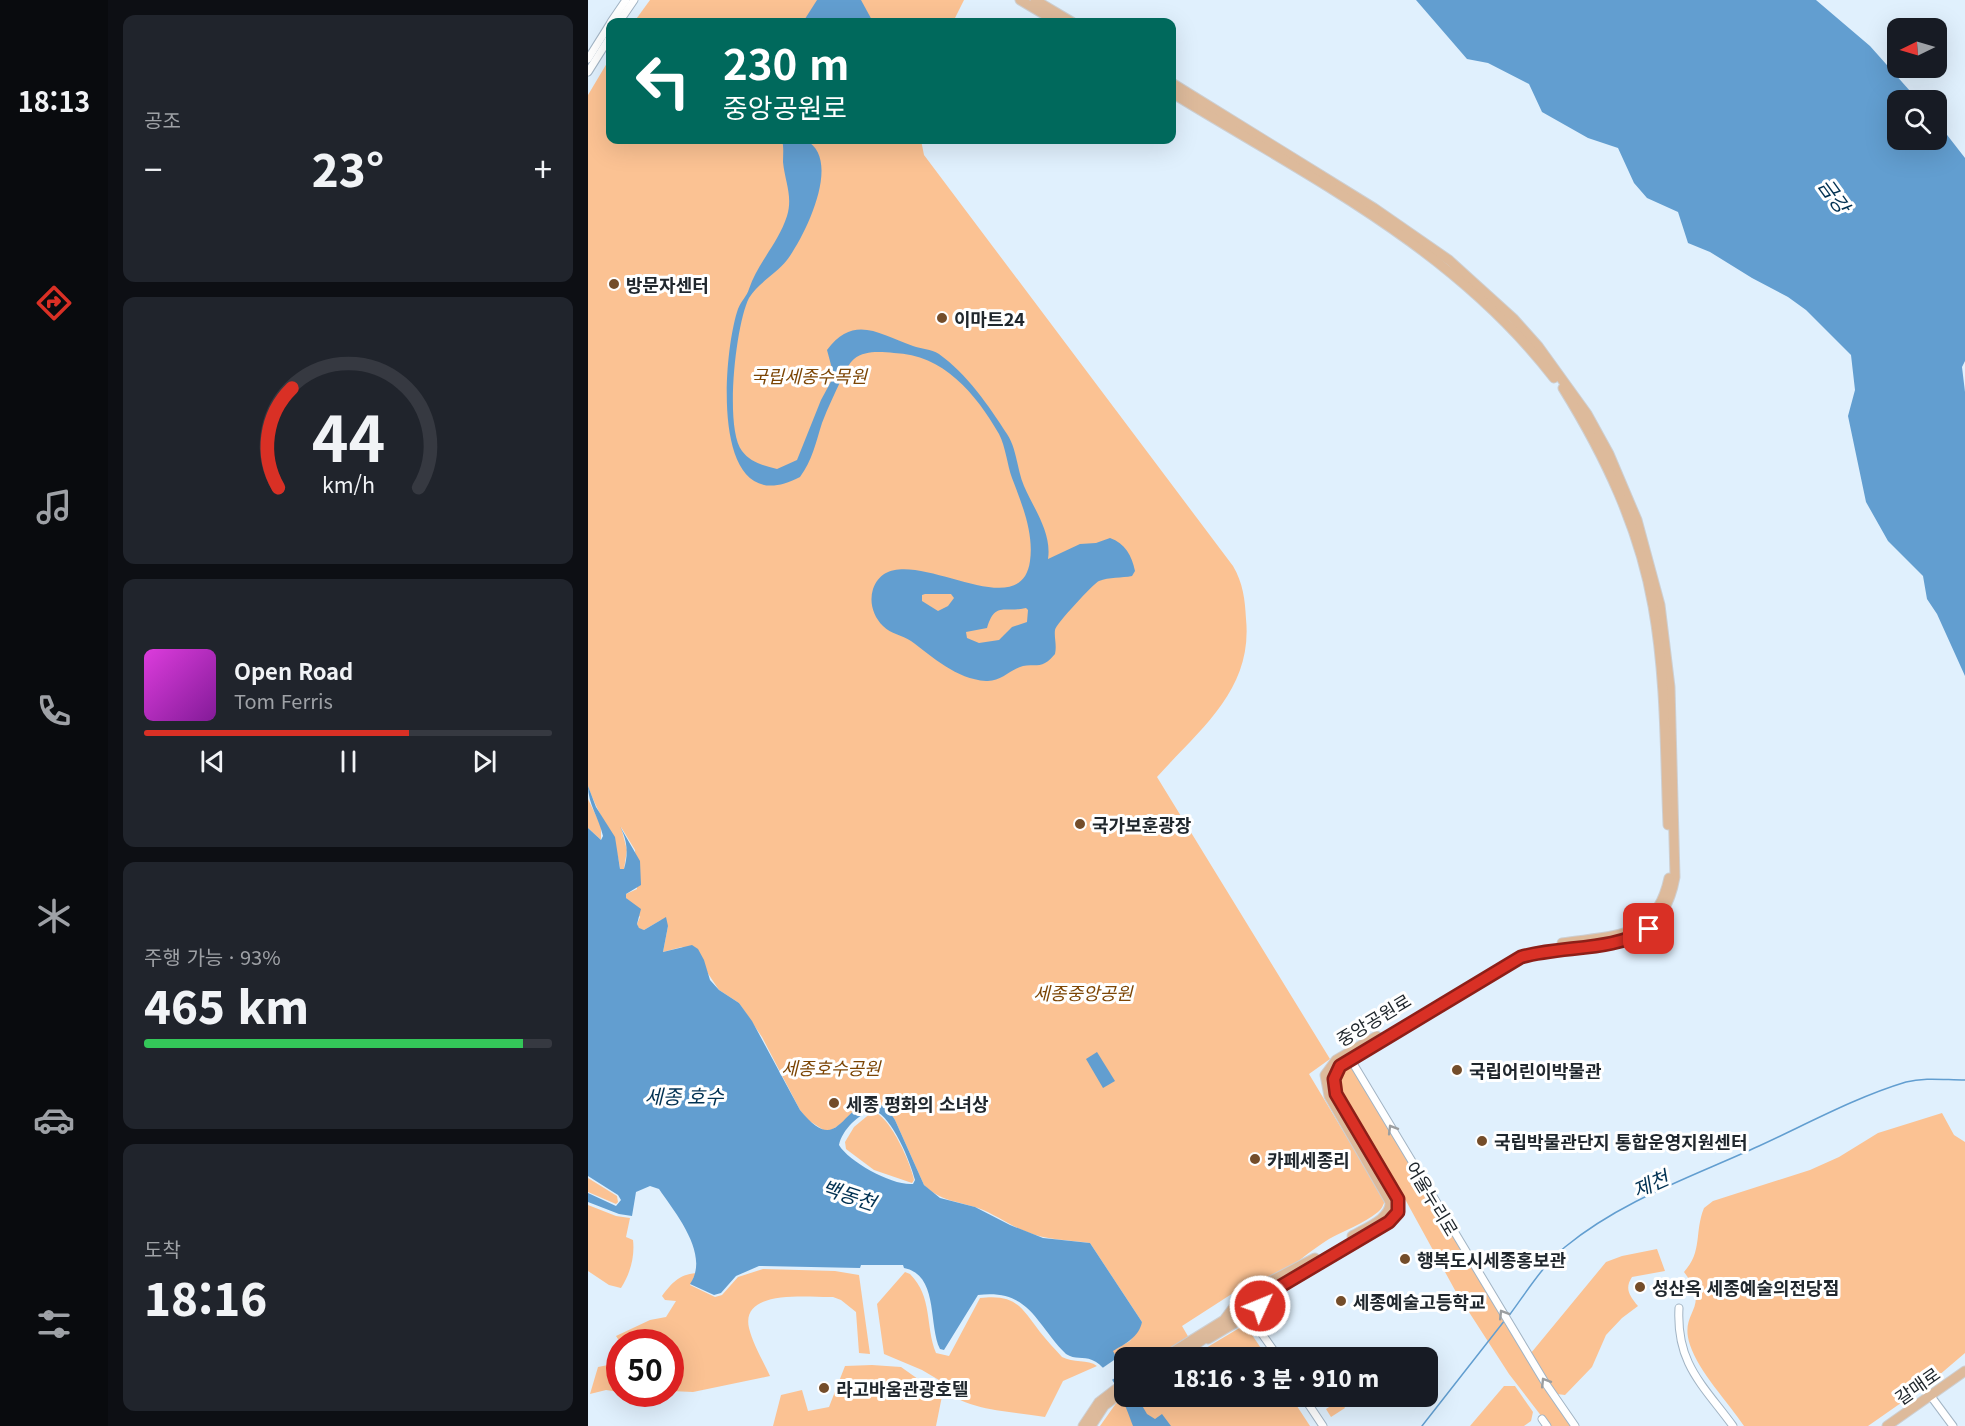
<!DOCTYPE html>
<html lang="ko">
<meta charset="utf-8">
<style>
:root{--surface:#171b24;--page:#20242c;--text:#f1f3f6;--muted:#9ea1a6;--line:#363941;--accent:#d93025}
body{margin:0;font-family:Georgia,"Noto Sans KR",serif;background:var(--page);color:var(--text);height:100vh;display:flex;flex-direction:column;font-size:22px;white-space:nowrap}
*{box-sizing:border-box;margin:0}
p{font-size:20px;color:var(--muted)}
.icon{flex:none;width:33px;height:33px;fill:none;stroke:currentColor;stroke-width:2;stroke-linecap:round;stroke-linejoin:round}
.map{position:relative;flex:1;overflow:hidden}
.panel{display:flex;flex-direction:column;gap:15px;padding:15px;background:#0d0f14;width:480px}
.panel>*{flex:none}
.top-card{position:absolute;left:18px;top:18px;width:570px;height:126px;border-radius:12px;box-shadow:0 6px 24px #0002;background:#00695c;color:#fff;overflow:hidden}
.needle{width:39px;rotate:265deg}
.fabs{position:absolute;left:1299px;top:18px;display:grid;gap:12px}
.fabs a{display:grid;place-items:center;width:60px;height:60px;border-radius:12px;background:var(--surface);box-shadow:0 6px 24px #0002;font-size:30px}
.speed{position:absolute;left:18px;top:1329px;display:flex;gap:12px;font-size:30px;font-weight:700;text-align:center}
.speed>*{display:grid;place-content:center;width:78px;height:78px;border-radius:50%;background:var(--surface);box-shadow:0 6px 24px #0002;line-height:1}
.speed .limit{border:9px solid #d22;background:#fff;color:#111}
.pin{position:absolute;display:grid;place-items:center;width:51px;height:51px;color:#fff;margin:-26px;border-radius:12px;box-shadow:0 3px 9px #0006}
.me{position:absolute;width:66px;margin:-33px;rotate:46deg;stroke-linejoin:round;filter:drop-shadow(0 0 4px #0008)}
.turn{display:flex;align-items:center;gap:21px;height:126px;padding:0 18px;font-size:27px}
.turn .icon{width:78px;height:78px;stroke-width:2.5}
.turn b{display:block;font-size:42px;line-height:51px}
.big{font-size:45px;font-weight:800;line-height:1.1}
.panel .widget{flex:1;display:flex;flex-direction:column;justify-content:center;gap:9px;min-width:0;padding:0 21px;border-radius:12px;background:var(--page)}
.panel .dial{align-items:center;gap:0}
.dial svg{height:156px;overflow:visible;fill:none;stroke:var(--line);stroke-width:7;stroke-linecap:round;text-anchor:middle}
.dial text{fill:var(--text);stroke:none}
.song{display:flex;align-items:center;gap:18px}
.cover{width:72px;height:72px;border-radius:9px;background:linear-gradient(135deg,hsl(300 70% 55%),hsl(290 70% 35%))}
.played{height:6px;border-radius:3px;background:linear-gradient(90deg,var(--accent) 65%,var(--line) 65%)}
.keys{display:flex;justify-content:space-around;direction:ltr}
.heat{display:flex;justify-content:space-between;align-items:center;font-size:33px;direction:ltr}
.charge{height:9px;border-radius:4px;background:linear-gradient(90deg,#34c759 93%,var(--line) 0)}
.trip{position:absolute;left:526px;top:1347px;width:324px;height:60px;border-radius:12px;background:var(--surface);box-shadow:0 6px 24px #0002;font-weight:800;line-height:60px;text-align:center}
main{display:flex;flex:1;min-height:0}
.tabs{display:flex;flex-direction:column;width:108px;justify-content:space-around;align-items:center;background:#090b0e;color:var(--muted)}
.tabs .icon{width:42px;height:42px}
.tabs .active{color:var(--accent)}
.tabs b{font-size:27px;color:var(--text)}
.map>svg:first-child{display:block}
</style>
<main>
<nav class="tabs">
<b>18:13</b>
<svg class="icon active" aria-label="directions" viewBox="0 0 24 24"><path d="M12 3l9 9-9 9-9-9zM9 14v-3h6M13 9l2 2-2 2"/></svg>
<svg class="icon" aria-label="music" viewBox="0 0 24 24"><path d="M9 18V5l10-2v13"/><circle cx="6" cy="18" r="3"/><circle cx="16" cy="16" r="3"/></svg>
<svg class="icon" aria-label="phone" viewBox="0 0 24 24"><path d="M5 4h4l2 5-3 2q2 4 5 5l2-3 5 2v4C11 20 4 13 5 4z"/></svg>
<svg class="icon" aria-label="climate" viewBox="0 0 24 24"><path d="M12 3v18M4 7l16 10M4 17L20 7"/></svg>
<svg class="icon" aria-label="car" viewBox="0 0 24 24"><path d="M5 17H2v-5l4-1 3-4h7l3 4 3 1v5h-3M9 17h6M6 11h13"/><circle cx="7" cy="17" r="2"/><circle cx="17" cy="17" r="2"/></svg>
<svg class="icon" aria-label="filters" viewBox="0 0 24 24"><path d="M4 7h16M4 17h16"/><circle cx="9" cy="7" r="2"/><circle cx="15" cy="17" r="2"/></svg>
</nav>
<section class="panel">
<div class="widget"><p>공조</p>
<div class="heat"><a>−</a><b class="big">23°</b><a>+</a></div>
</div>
<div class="widget dial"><svg viewBox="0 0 100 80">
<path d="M14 69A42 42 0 1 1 86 69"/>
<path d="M14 69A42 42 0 0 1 21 18" stroke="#d93025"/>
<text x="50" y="56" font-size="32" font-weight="700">44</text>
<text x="50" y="72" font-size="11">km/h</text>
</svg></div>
<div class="widget">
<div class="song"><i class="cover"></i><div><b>Open Road</b><p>Tom Ferris</p></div></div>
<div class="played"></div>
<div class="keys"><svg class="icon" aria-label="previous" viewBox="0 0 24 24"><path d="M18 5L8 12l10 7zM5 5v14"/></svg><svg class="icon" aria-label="pause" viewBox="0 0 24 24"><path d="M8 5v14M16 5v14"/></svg><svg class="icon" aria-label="next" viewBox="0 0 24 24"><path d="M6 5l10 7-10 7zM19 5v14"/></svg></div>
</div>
<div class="widget"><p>주행 가능 · 93%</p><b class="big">465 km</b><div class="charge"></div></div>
<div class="widget"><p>도착</p><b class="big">18:16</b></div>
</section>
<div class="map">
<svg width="1377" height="1426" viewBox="0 0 1377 1426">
<rect width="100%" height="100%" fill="#e0f0fd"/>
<g fill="#fbc293">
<path d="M62,0H376L365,22H46Z"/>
<path d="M22,58V140H333L336,155L645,566C655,583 657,599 658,619C665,690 612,729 569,777L742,1059L721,1074L797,1201C795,1205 794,1209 790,1212C775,1224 757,1230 741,1239C713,1256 687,1286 653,1288L594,1326L601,1338L568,1357L537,1358V1373L524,1351L542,1341L554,1322L502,1243C482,1240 458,1240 439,1232C422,1226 407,1214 390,1208C369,1201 352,1201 336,1185L307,1120L295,1105L264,1113L253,1124L243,1130L237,1131L220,1120L212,1110L174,1037L151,1003L131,990L119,972L94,947L75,952L80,926L73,920L56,930L51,929L49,924L52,917L38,898V894L49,889L47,850L33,827L39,850L36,869H32C29,837 10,816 0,786V95Z"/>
<path d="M0,799L13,826V840L0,828Z"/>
<path d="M762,1063L985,1426H961L921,1374L868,1292L806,1179L752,1090L753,1073Z"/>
<path d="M284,1112C301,1113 323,1164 326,1180L324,1183L286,1170L258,1149L257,1142L266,1127Z"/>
<path d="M1354,1113L1366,1135L1377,1142V1353L1343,1382L1280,1426H1156C1140,1402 1111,1372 1102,1345C1090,1310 1125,1310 1096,1272C1115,1251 1106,1233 1116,1208L1125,1201L1222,1170L1251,1157L1290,1133Z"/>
<path d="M0,1178L29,1196L30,1202L28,1204L0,1192Z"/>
<path d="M0,1205L28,1216L42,1218L38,1237L45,1240C47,1257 42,1274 33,1288L21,1285L0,1271Z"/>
<path d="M1069,1249L1077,1271L1044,1277C1036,1289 1042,1296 1050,1306L1034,1318L1018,1335L1004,1367L977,1395L969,1394L943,1353L1018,1262L1034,1256Z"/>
<path d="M175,1269L247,1271L271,1275L282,1354L271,1353L268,1312L253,1300L245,1297C223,1298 152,1288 161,1328C165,1344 175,1361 182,1376L105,1392L83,1391L82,1342H32L28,1336L62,1320L78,1317L88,1301L77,1300L74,1296C84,1283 90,1275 108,1273L102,1285L127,1297L134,1295L150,1277Z"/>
<path d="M317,1272L322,1274C345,1297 337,1326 348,1353L361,1356L392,1298C428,1294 433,1307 452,1332C459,1341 467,1349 474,1357C485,1363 500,1359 509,1366L475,1381L457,1417C426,1411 376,1412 353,1386L356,1383L334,1370L296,1354L289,1304Z"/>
<path d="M653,1327L662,1332L679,1357H603Z"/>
<path d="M25,1364L31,1368V1392L18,1390L2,1394L10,1367Z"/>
<path d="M284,1365L313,1367L354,1396L348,1426H185L193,1395L214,1390L220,1411L241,1407L257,1366Z"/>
<path d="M916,1386H927L945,1412L943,1421L936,1426H882Z"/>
<path d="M538,1396L703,1397L722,1426H512L529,1402Z"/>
<path d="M752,1400L757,1408L743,1417L738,1409Z"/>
</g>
<g fill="#629ed0" fill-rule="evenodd">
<path d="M229,0H273L285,22H215Z"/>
<path d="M828,0H1228L1282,46L1330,100H1310V140H1348L1349,122L1377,158V361L1374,367L1377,392V676L1349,614L1339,599L1335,576L1300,541L1278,502L1260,416L1267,390L1263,355L1218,310L1200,297L1164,278L1122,252L1100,243L1090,212L1059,198L1046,183L1030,148L1000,138L954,112L941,84L900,63L879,59Z"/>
<path d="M194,140C201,139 211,138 217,140C256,158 216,238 199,260C188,274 170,283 161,298C148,323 136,427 154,451C162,462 176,466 189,469L209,460L233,400L246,376L239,350C266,314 291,334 325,346C333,349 343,349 351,354C379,374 401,406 419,434C429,449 429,470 436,486C446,509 464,533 460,559L492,544L508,543L522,538C537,543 544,556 547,571L544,576C534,578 521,577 511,581C506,583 467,625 467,630C466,638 469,645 467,654C464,657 461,661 457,663C450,667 442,664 435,666C421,670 413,682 398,681C368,679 345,657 323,641C314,635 303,634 295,626C285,616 281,602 285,589C306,528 432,634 442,561C446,533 434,504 424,478C419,464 418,448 411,434C388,394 355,354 306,353C293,352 277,350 266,359C261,363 257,372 254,378C247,393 240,407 234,423C228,442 224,461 212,477C120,526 135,352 150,309C153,301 159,296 161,289C170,262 190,244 199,216C205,196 197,182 195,162C195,155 196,147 194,140ZM337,594H363L366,598L360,606L350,611L334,601V595ZM438,608L440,610L439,622L424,627L411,640L391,643L379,638L378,632L399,628C407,601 416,613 438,608Z"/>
<path d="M0,786L8,807L27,837L32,869H36C41,852 39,838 30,823L52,861L53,885L38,894V898L53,909L49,924L51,928L56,930L78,917L80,926L75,952L104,945L110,949L116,960L122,980L131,990L151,1003L164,1021L212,1110C252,1160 253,1100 289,1102L301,1111L307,1120L336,1185L352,1198L387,1207L422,1225L455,1238L502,1243L554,1322C551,1337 537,1344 525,1351L537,1373V1396L549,1397L559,1414L567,1419L574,1414L583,1426H545C538,1407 524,1368 504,1360C495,1356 487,1360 478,1354C447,1323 442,1289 390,1295L356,1350L352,1349C340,1324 351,1275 316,1268L315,1265H273L272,1268L171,1266L148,1276L133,1293L126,1295L102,1284C122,1255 89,1215 71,1189L62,1186L48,1192L44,1216L31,1214L0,1202V1193L28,1206L33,1200L30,1195L0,1176V828L13,840L15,836C11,818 0,804 0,786ZM286,1110C305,1118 322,1161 327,1180L325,1184C305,1186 261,1162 251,1145C254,1130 271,1113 286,1110Z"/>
<path d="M509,1052L527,1081L515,1088L498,1059Z"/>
</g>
<path fill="#e0f0fd" d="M529,1358L537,1372L522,1381L513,1369Z"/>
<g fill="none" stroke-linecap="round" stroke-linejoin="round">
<g stroke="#629ed0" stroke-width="1.5">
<path d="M920,1317C938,1293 954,1266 977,1247C1034,1200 1106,1176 1171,1146C1219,1124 1268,1097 1318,1082C1337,1077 1357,1080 1377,1080"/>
<path d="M834,1426L917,1320"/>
</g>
<g stroke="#a2b4c4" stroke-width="9">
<g id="minor">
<path d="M23,22L38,0"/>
<path d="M31,22L46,0"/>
<path d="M0,59L22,24"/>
<path d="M0,72L22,37"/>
<path d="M763,1060L958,1384L987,1426"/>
<path d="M1091,1308C1088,1363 1114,1384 1145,1426"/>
<path d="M669,1327L691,1358"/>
<path d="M1342,1395L1365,1426"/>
<path d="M715,1396L735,1426"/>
<path d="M954,1419L959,1426"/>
</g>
</g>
<g stroke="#cecfd1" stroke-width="11">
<g id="major">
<path d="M432,0L469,22"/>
<path d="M447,0L484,22"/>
<path d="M584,83L786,208L861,260L925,318L950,346L999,414L1021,454L1049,520L1072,605L1082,687L1087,877C1072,963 997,939 934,957L752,1067L746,1079L748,1093L811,1199L810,1212L801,1222L678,1294L666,1307"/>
<path d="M584,93C721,177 866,248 966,378"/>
<path d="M975,388C1017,456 1051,527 1065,606C1078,678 1077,753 1080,825"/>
<path d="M974,943C1026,935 1068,940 1081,878"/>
<path d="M764,1236C777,1228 803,1219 802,1202L741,1096L737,1075L748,1060L789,1036"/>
<path d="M654,1296L727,1258"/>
<path d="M635,1326L655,1315"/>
<path d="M620,1339L652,1320H658L669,1327"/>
<path d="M575,1358L636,1320L654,1296L665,1300L673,1323"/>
<path d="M588,1358L623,1334"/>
<path d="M495,1426L511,1402L537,1382"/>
<path d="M503,1426L516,1406L537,1390"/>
<path d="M1299,1426L1377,1371"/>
</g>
</g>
<use href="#minor" stroke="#fff" stroke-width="7"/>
<use href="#major" stroke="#ddba9b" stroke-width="9"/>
</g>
<defs><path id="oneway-chevron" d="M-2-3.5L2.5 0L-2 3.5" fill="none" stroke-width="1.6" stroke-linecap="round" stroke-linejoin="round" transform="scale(1.5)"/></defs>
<g stroke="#9b9ea0">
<use href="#oneway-chevron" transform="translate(804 1129) rotate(-121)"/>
<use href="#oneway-chevron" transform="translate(915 1314) rotate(-122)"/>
<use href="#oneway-chevron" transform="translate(957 1382) rotate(-122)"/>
</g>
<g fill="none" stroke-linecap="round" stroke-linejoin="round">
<g stroke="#8d1f18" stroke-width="15">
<path id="route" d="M672,1306L681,1293L801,1222L810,1212V1199L748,1094L746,1079L752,1066L933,957C976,945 1023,952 1061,929"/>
</g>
<use href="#route" stroke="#d93025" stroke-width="10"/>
</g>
<g fill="#744d2a" stroke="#fff" stroke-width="2">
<circle cx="26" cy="284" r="6"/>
<circle cx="354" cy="318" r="6"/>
<circle cx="492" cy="824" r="6"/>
<circle cx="869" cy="1070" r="6"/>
<circle cx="246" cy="1103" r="6"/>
<circle cx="894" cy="1141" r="6"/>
<circle cx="667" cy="1159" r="6"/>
<circle cx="817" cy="1259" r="6"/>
<circle cx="1052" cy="1287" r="6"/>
<circle cx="753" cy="1301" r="6"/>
<circle cx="236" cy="1388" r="6"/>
</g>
<g text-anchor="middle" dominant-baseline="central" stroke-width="6" stroke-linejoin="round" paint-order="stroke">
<g font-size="18" font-weight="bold" fill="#20272d" stroke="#fff" text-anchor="start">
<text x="38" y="284">방문자센터</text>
<text x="366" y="318">이마트24</text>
<text x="504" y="824">국가보훈광장</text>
<text x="881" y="1070">국립어린이박물관</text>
<text x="258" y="1103">세종 평화의 소녀상</text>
<text x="906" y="1141">국립박물관단지 통합운영지원센터</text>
<text x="679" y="1159">카페세종리</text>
<text x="829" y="1259">행복도시세종홍보관</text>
<text x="1064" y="1287">성산옥 세종예술의전당점</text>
<text x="765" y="1301">세종예술고등학교</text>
<text x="248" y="1388">라고바움관광호텔</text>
</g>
<g font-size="18" font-style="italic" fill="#7c4504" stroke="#fff">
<text x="221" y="375">국립세종수목원</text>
<text x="495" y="992">세종중앙공원</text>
<text x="243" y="1067">세종호수공원</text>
</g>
<g font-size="18" fill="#20272d" stroke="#fff">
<text transform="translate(785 1019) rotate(-31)">중앙공원로</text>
<text transform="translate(845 1198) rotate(59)">어울누리로</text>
<text transform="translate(1329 1385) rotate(-35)">갈매로</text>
</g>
<g font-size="20" font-style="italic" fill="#003152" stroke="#fff">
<text transform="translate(1247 195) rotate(54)">금강</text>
<text x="96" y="1095">세종 호수</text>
<text transform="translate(1062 1183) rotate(-24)">제천</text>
<text transform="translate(261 1194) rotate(18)">백동천</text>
</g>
</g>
</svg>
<div class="fabs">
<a><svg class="needle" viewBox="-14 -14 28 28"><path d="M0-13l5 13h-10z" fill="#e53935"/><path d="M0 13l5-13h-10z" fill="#9ea1a6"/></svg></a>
<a><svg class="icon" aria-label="search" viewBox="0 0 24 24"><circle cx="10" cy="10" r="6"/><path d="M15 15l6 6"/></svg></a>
</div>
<div class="speed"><div class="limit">50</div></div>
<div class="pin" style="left:1061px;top:929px;background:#d93025"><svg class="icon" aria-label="arrive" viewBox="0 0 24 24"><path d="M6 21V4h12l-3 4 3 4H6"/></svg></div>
<svg class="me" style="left:672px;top:1306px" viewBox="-20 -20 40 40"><circle r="17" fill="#d93025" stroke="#fff" stroke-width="3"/><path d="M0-11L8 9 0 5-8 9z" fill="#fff"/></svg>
<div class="trip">18:16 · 3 분 · 910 m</div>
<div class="top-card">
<div class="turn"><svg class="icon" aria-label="left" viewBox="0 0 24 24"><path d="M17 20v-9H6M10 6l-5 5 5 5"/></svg><div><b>230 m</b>중앙공원로</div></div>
</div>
</div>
</main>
